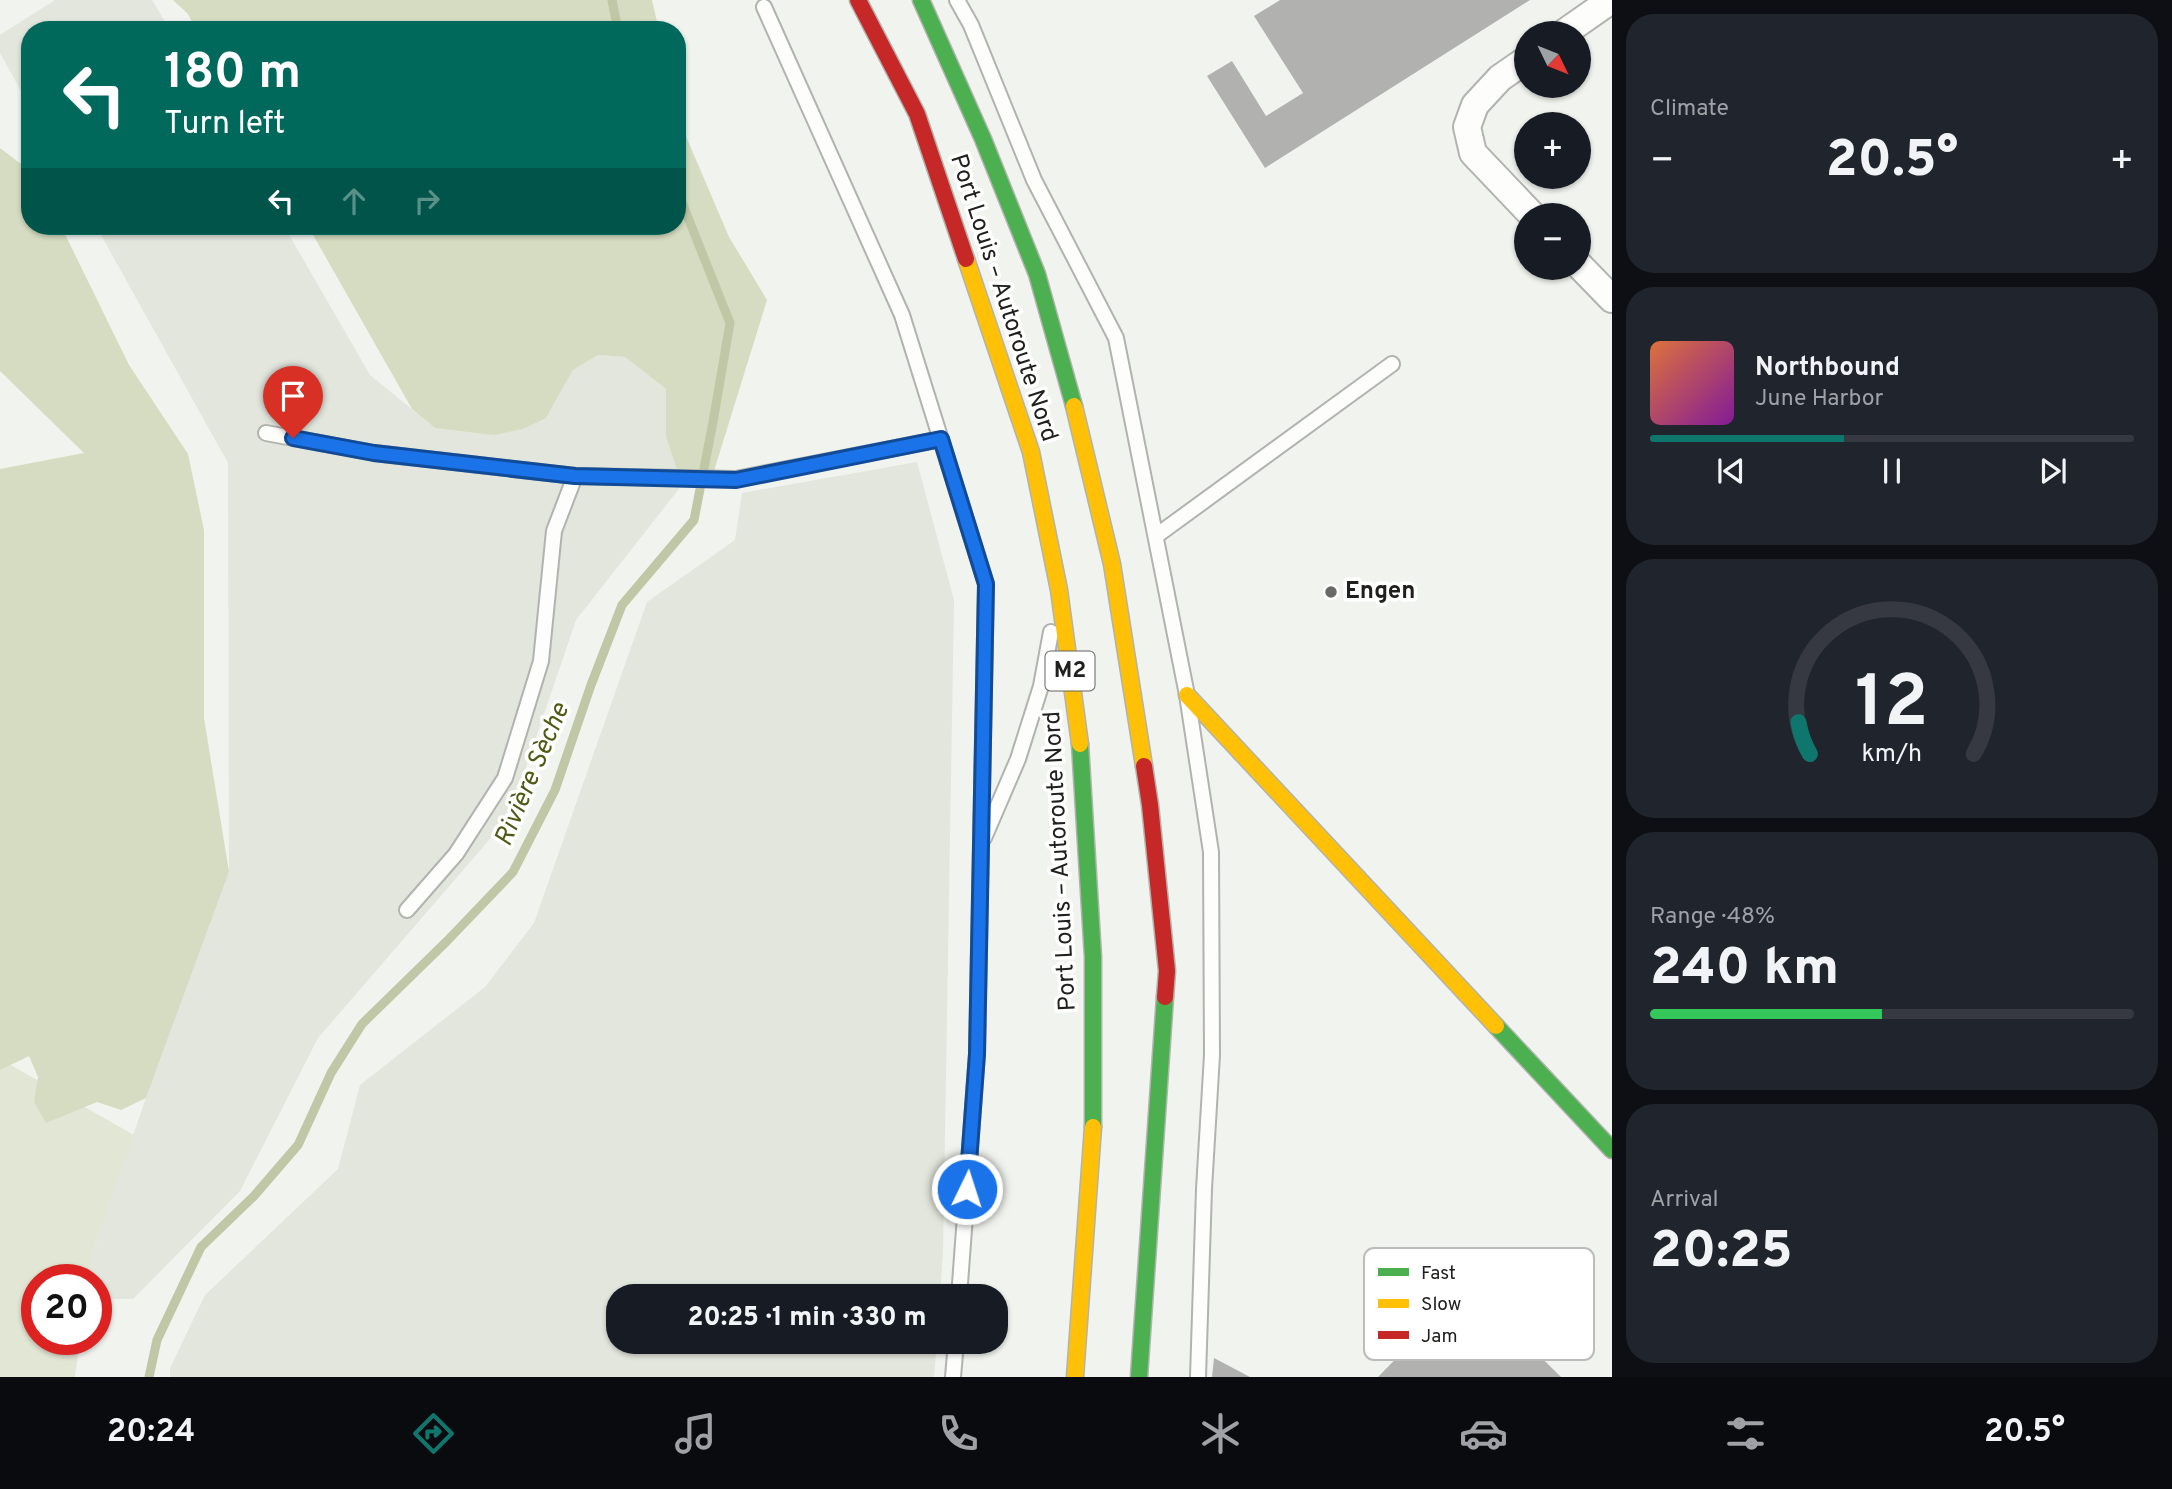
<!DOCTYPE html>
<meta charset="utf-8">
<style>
:root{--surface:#171b24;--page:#20242c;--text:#f1f3f6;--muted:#9ea1a6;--line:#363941;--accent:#0f766e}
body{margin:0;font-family:Overpass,sans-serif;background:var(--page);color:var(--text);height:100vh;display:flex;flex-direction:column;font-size:26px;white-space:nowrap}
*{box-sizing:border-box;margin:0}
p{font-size:23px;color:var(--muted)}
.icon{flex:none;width:38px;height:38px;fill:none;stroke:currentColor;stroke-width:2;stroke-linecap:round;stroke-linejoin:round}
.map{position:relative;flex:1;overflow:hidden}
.details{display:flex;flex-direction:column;gap:14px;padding:14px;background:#0d0f14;width:560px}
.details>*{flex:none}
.guide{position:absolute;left:21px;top:21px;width:665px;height:214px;border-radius:28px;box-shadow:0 2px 5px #0004;background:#00695c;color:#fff;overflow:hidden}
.needle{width:46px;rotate:133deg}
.controls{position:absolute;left:1514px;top:21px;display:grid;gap:14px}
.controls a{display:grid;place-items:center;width:77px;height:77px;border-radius:50%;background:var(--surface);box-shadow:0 2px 5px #0004;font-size:35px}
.speed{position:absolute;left:21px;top:1264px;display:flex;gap:14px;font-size:35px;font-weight:700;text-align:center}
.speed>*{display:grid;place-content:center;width:91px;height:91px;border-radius:50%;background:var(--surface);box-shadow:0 2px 5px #0004;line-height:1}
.speed .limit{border:10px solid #d22;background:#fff;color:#111}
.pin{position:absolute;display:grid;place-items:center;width:60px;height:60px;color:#fff;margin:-72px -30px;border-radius:50% 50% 50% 0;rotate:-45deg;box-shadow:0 0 7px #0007}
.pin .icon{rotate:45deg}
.me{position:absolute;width:77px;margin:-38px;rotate:4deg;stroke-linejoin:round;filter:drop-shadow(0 0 5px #0008)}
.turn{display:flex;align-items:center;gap:24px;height:147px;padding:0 28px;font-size:32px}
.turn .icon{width:91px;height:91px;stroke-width:2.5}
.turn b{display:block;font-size:49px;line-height:60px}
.lanes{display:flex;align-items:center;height:66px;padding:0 28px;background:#0003;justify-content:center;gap:35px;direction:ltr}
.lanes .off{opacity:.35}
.big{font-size:52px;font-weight:800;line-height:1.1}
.details .widget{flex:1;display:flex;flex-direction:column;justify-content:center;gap:10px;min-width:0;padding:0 24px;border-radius:28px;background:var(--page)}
.details .dial{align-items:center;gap:0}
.dial svg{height:182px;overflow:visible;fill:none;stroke:var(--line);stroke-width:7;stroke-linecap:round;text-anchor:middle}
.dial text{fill:var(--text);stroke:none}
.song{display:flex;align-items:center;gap:21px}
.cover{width:84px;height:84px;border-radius:10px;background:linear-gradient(135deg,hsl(20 70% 55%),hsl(290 70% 35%))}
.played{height:7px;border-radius:4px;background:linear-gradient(90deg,var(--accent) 40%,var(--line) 40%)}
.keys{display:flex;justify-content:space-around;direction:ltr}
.heat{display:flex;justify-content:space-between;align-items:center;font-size:38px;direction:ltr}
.charge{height:10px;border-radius:5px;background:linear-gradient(90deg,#34c759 48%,var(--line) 0)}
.trip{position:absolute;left:606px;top:1284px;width:402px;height:70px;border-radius:28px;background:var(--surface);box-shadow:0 2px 5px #0004;font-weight:800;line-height:70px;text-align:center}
.menu{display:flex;height:112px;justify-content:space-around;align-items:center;background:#090b0e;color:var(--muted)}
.menu .icon{width:49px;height:49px}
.menu .on{color:var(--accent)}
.menu b{font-size:32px;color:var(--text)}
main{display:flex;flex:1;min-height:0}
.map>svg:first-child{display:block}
</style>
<main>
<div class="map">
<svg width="1612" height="1377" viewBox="0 0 1612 1377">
<rect width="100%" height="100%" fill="#f1f3ee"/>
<g fill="#e3e6dc">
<path d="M55,0H152L170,30H30V107L0,53V35Z"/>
<path d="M96,226H284L370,375L435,428L546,418L573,370L598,355L625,357L666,389V437L682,485L576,620L509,817L318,1038L240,1191L133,1299H96V1279H89L95,1245L146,1098L229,872L228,463Z"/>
<path d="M917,462L954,600L943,1252L940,1297H618V1342H937L934,1377H170V1368L205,1295L338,1169L360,1085L485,987L534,923L647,602L735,540L742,493Z"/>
</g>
<path fill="#e2e6d4" d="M0,1059L134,1135L95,1245L89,1279H37V1339H80L75,1377H0Z"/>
<g fill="#d6dcc1">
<path d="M173,0H652L659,30H196L188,14Z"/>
<path d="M677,102L685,134L729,237L767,300L709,487L682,485L666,437V389L625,357L598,355L573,370L546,418L523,429L494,435L435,428L412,409L308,226H677Z"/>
<path d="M0,148L30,171V226H61L129,365L188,454L204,530V718L229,872L146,1098L121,1110L97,1102L46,1123L34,1102L38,1077L29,1056L0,1070V469L84,453L0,371Z"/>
</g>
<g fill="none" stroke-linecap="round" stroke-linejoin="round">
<g stroke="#bfc7a6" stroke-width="9">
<path d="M612,0L618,30"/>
<path d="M149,1377L157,1340L201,1247L254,1196L298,1145L331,1073L362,1024L447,941L513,872L555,790L591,685L622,605L694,520L713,422L730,323L677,190"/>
</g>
</g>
<g fill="#b1b2af">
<path d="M1280,0H1530L1265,168L1207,76L1232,61L1266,116L1303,93L1254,16Z"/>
<path d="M1468,1285L1561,1377H1378Z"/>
<path d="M1214,1358L1250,1377H1212Z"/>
</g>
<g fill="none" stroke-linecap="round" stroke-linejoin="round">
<g stroke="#b1b3af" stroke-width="18">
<g id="lane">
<path d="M957,0L971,25L1034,180L1116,338L1187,695L1211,852L1212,1055L1204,1189L1198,1377"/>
<path d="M764,7L902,315L986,584L977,1054L959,1297"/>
<path d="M266,433L374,453L575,476L736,479L941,439"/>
<path d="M1156,536L1392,364"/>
<path d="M984,838L1018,759L1041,686L1051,632"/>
<path d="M407,910L456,854L505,778L541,661L554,531L575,476"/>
<path d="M953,1377L956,1342"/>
</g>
</g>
<g stroke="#b1b3af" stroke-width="30">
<g id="street">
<path d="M1564,33L1611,0"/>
<path d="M1526,60L1500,78L1475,105L1467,127L1473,153L1532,215"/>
<path d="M1578,264L1612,299"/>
</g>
</g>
<g stroke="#b1b3af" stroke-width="19">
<g id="fast">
<path d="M921,0L983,139L1037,274L1074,406"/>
<path d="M1080,744L1093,957V1127"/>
<path d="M1496,1026L1612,1150"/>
<path d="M1139,1377L1165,997"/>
</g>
</g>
<g stroke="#b1b3af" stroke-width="19">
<g id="slow">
<path d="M966,259L1031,452L1059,590L1080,744"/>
<path d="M1074,406L1112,564L1144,766"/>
<path d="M1187,695L1496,1026"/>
<path d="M1075,1377L1093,1127"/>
</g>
</g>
<g stroke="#b1b3af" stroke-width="19">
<g id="jam">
<path d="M858,0L917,114L966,259"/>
<path d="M1144,766L1150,805L1167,971L1165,997"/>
</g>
</g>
<use href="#lane" stroke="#fdfdfc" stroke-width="14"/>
<use href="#street" stroke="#fdfdfc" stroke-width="26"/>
<use href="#fast" stroke="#4caf50" stroke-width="16"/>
<use href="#slow" stroke="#ffc107" stroke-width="16"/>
<use href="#jam" stroke="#c62828" stroke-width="16"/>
</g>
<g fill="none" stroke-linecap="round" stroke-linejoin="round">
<g stroke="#114b97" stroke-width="18">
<path id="route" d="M293,438L374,453L575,476L736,480L941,439L986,584L977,1054L967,1189"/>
</g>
<use href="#route" stroke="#1a73e8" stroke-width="12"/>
</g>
<circle fill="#696a67" stroke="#fff" stroke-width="2.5" cx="1331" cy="592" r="7"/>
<g text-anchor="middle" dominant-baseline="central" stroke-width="7" stroke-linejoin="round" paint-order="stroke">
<rect fill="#fff" stroke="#636362" stroke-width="2" x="1045.5" y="651.5" width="49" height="39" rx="5"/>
<g font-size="23" font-weight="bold" fill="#20201e">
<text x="1070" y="671">M2</text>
</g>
<g font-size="24" fill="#20201e" stroke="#fff">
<text transform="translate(1003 298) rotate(72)">Port Louis – Autoroute Nord</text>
<text transform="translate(1061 861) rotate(-93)">Port Louis – Autoroute Nord</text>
</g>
<g font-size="24" font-weight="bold" fill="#20201e" stroke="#fff" text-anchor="start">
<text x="1345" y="592">Engen</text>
</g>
<g font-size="26" font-style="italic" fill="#505a15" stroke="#fff">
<text transform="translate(533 775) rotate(-67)">Rivière Sèche</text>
</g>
</g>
<rect x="1364" y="1248" width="230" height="112" rx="10" fill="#fff" stroke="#bcbcbc" stroke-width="2"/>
<rect x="1378" y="1268" width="31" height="8" fill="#4caf50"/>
<rect x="1378" y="1299" width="31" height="9" fill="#ffc107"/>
<rect x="1378" y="1331" width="31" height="8" fill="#c62828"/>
<g font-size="19" fill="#20201e">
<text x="1421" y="1279">Fast</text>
<text x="1421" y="1310">Slow</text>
<text x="1421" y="1342">Jam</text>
</g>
</svg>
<div class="controls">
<a><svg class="needle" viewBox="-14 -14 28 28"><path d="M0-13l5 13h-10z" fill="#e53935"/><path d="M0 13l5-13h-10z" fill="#9ea1a6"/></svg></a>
<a>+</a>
<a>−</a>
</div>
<div class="speed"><div class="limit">20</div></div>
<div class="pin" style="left:293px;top:438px;background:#d93025"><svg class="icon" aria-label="arrive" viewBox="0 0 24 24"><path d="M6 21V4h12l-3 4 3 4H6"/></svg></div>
<svg class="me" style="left:967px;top:1189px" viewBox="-20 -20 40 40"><circle r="17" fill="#1a73e8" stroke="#fff" stroke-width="3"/><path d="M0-11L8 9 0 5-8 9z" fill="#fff"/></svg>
<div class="trip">20:25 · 1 min · 330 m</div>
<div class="guide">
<div class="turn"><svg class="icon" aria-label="left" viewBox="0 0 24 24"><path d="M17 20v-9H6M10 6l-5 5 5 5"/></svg><div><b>180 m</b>Turn left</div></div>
<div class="lanes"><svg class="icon" aria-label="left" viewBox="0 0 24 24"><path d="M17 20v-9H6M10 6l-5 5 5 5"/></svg><svg class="icon off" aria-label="ahead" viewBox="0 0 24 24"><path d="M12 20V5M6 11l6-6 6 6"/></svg><svg class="icon off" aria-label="right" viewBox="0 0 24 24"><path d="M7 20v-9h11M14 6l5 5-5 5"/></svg></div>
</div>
</div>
<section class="details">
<div class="widget"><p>Climate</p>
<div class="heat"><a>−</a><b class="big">20.5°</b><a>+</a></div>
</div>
<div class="widget">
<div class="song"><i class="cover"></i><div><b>Northbound</b><p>June Harbor</p></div></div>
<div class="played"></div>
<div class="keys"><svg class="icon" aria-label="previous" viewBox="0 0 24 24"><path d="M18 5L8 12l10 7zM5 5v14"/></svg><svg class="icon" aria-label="pause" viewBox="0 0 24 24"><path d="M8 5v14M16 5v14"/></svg><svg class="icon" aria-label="next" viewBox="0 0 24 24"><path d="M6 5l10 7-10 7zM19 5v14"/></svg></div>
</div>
<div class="widget dial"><svg viewBox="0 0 100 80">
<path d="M14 69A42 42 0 1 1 86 69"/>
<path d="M14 69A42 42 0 0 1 9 55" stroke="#0f766e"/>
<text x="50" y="56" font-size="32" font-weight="700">12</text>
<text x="50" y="72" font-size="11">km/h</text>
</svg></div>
<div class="widget"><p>Range · 48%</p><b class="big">240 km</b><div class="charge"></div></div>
<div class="widget"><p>Arrival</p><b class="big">20:25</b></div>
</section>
</main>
<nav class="menu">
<b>20:24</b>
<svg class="icon on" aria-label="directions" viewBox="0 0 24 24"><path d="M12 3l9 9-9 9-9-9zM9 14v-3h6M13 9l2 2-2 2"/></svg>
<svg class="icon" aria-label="music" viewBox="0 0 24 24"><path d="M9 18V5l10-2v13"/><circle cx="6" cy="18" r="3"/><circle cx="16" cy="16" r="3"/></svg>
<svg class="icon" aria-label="phone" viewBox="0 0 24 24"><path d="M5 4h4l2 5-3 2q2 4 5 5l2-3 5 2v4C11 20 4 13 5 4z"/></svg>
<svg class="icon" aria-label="climate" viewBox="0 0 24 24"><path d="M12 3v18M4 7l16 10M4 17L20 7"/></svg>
<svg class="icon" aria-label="car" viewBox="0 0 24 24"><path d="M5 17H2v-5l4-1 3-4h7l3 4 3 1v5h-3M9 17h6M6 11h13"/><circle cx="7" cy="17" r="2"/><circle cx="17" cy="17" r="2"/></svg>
<svg class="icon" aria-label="filters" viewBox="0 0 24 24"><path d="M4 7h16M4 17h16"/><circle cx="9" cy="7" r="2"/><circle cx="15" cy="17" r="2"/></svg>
<b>20.5°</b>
</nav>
